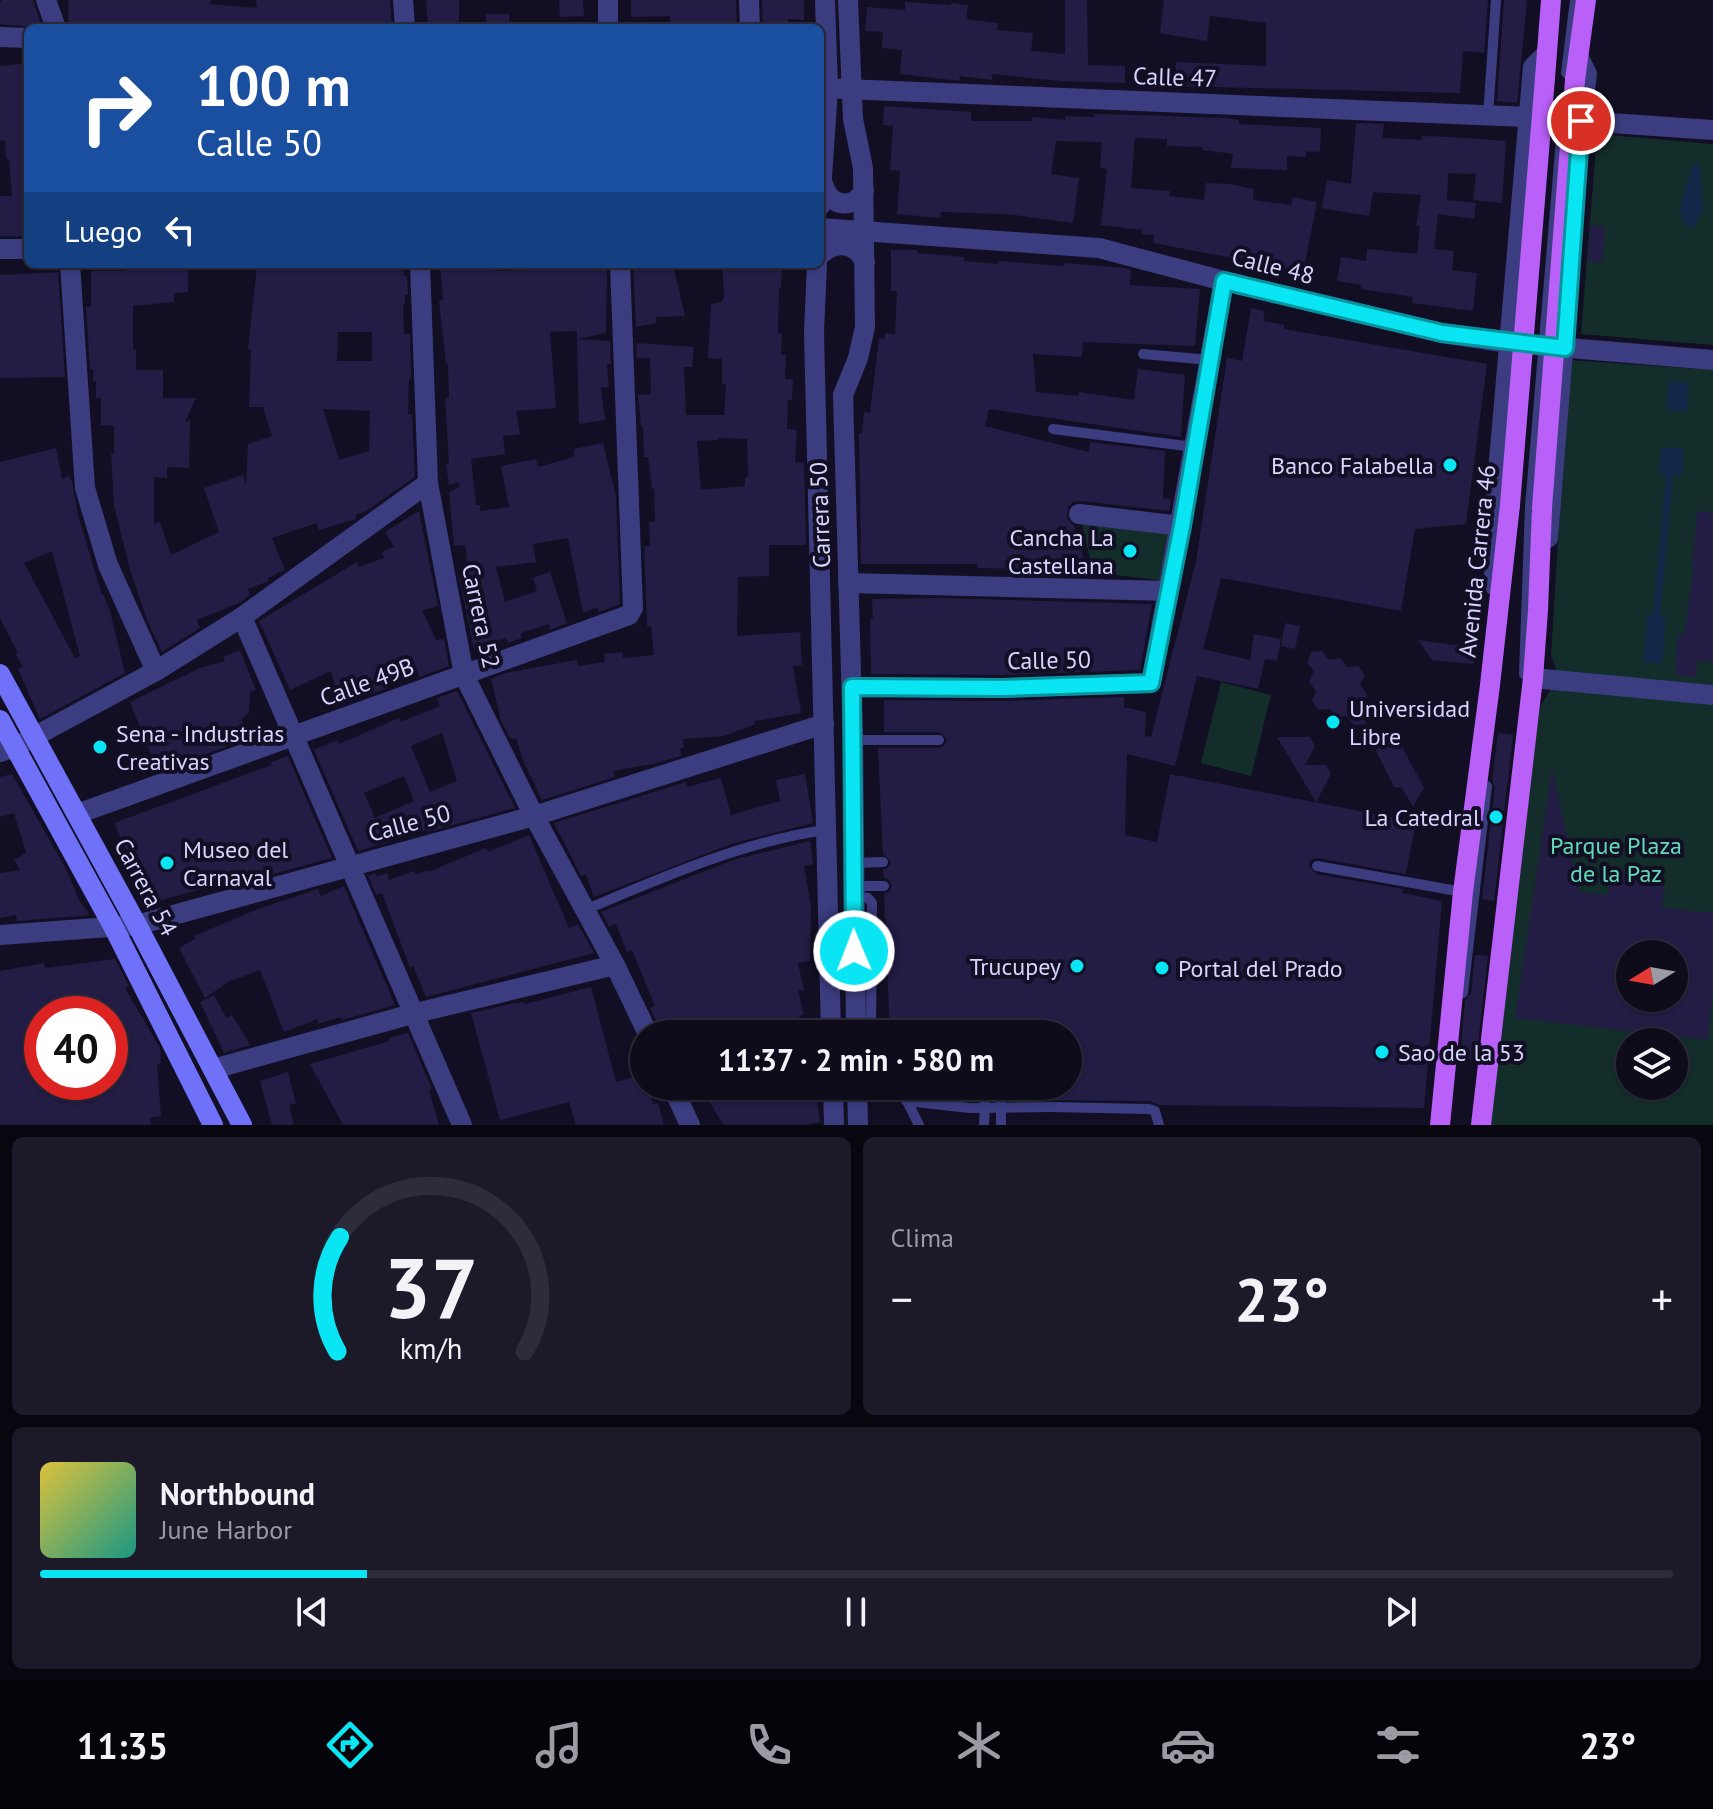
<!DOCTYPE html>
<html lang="es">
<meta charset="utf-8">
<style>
:root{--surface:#0e0b1b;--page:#1c1928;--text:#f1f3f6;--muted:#9b9ba3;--line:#2e2b3a;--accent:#0ae5f3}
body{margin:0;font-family:"PT Sans",sans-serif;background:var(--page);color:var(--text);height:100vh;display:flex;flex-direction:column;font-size:30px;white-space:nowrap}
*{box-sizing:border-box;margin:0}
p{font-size:26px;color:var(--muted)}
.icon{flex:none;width:44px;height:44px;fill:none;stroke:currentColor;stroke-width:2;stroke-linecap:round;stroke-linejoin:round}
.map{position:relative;height:1125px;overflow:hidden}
.drawer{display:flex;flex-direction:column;gap:12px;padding:12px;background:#08060f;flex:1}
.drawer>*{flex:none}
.banner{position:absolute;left:24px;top:24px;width:800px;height:244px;border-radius:12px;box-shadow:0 2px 6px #0004,0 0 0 2px var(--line);background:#1a4fa0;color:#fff;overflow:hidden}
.needle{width:52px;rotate:259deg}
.tools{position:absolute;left:1616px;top:940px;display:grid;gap:16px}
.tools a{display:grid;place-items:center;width:72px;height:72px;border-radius:50%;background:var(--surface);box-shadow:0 2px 6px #0004,0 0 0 2px var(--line);font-size:40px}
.speed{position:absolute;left:24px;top:996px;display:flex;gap:16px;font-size:40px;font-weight:700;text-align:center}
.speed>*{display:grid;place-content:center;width:104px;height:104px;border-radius:50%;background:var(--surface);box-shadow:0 2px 6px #0004,0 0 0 2px var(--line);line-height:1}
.speed .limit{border:12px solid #d22;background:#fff;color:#111}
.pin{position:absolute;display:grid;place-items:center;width:68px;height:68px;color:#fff;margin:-34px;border:4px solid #fff;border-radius:50%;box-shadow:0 2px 8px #0007}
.me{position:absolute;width:88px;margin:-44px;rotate:359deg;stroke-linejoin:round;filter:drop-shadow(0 0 6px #0008)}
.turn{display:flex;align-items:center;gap:28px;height:168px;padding:0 40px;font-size:36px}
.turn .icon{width:104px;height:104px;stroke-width:2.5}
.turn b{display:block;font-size:56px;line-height:68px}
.then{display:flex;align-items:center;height:76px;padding:0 40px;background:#0003;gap:16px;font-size:30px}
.big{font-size:60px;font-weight:600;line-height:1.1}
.drawer .tile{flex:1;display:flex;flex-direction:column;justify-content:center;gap:12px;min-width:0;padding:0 28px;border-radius:12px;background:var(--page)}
.drawer .dial{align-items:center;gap:0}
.dial svg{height:208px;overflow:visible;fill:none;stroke:var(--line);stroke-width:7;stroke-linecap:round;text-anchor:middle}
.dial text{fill:var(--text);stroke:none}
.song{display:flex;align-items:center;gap:24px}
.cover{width:96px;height:96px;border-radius:12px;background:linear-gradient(135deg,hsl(50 70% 55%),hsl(170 70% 35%))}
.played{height:8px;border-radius:4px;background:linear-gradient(90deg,var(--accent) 20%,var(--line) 20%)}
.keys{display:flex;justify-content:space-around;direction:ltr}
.heat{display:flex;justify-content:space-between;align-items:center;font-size:44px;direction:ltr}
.drawer .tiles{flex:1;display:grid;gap:12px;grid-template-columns:1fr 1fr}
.tile:last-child{grid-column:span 2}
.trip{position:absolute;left:630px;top:1020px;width:452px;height:80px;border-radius:40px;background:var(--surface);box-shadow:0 2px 6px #0004,0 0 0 2px var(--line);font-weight:600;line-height:80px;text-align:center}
.menu{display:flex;height:128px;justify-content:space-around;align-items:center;background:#06040b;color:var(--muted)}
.menu .icon{width:56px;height:56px}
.menu .current{color:var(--accent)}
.menu b{font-size:36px;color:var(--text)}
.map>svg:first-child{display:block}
</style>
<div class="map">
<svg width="1713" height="1125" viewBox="0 0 1713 1125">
<rect width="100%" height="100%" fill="#120f24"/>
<g fill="#132d2b" fill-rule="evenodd">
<path d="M1597,134L1713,144V345L1581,334Z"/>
<path d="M1569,360L1713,370V686L1557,672L1551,656Z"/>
<path d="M1081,520L1177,531L1165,581L1093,572Z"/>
<path d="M1221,682L1271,695L1251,776L1201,763Z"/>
<path d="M1551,689L1713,701V1125H1484L1540,707ZM1630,954H1674V998H1630ZM1630,1042H1674V1086H1630Z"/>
</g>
<g fill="#102747">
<path d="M1693,164H1700L1703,210L1694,227H1687L1679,210Z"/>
<path d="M1669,381L1689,383L1687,412L1666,410Z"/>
<path d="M1661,447L1684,449L1682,476H1673L1660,616L1666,618L1662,663L1643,662L1647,615H1653L1666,475L1659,474Z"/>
</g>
<g fill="#231c44" fill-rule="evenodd">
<path d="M2,0H33L42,28L0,24V2Z"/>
<path d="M68,0H211L210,4L257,8L256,0H390L392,28H156L91,24V28H69Z"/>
<path d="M426,0H459V28H428Z"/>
<path d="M559,0H583L584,16L560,17Z"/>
<path d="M631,0H736L737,28H670V16L631,17Z"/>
<path d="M762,0H804V20L788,19V28H763Z"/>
<path d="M1065,0H1087L1088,65L1125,66V83L1060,81L992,74V80L960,76L959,81L900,74L902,50L882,48L883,32L865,31L867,7L905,10V2L951,5V3L968,5L966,19L998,23L997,30L1033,33L1031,51L1065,54Z"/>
<path d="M1164,0H1488L1484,53L1463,51L1460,93L1175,86L1176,62L1266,66V23L1210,16L1207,41L1160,33Z"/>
<path d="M1504,0H1527L1517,103L1497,101Z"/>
<rect x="486" y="14" width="23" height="14"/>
<path d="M28,63V236H0V196H12L9,159H6L5,140L0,141V66Z"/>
<path d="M884,106L971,112V121H1032V117L1065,120V116L1094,117V114L1137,115L1225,118L1239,120V124L1321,128L1320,152L1306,151V157L1287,156V170L1231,168L1233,154L1203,150V147L1167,146V139L1135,138L1131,188L1170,191L1169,196L1204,200L1206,183L1230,184L1254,189L1253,200L1291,205L1293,197L1317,202L1303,273L1259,265L1260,260L1222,256L1153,243L1154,235L1142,234V230L1101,225L1107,169L1100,168L1102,142L1056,141L1051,174L1079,178L1073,223L1006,214L941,212L940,218L897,214L900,171L890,170L893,126L883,125Z"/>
<path d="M1356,123L1384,124L1382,138L1422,140V136L1451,137L1506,141L1502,203L1473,200L1476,174L1448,173L1447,200L1476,203L1474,219L1438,214L1434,249L1454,251L1452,270L1477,273L1473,311L1412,303L1413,297L1361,289L1362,285L1337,281L1341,257L1366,261L1367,249L1417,254L1420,226H1416L1421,195L1373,192L1369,216L1322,208L1327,180L1351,184Z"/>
<path d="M1591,226L1605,227L1602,262L1588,261Z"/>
<path d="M891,250H917V253L964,257V261L998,264V261L1064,266V263L1124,268L1131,270L1130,285L1200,289L1195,346L1083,342L1082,357L1033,354L1036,392L1078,396L1079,392L1134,400L1138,369L1185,375L1181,437L989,409L985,426L1089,452L1090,442L1165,451L1163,498L1171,499L1169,511L1080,501L1073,502L1068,507L1067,518L1074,526L1087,570L978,568L977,564H861L859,433L862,434L864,412L870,413L879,338L885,339V333L895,334L897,291H891Z"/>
<path d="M440,264H494L495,271L529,270V265L607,264L606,333L577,339V331L550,332L556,408L516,411L520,434L503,436L505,454L471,459L476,505H480V511L509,507L501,466L536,459L538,467L574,457V449L603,443L616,496L620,604L599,612L597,607L583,613L568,538L533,544L536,562L496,567L505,602L537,591L533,578L550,572L567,623L550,630L549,624L521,633L522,638L508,643L506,638L474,649L459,576L469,574L465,545L454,546L449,493L460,486L458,482L449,485L446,464H449L445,398H449L448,364H446L439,301L443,300Z"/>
<path d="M633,264H673L685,316L656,317V323L636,327Z"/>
<path d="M722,264H781L782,270L781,288L779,287L778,333L782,334L781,355H786L785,379H793L792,400H788L787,429L797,430L795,462L804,463L806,545H769V576L738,577L737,636L800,632L802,665L793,666L801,713L754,721L755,724L724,736L683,739L684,748H680L681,756L657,763L613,771L615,777L542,800L524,763L516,738L512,739L509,736L501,721L491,679L505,673L577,660L578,666L605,662L604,654L622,652L623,658L654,655L651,626H647L644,546H650L649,522H655L654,489H652L648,457H644L643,426H641L638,395L651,394L650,358H637L636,343L694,347L692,367H684L686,415H724L726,384H722V359L708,358L711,304L722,302L724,296ZM718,438L747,439L748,477H745V486L701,490L697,441L718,440Z"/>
<path d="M297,265V270H339V266L403,267L404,276H407L408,295H405V305H403L404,334H410L411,379H409L408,414H412L415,477L366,511L356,515V519L319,530L317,523L272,538L285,570L268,578L269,581L248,589L250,595L241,602L197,620L200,628L162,652L147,620L130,569L114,505L111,454H114V426L101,425V398H96V381H93V369H90L86,307H91V271H125V269L147,266V269H188V292L174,293V302L133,306V350H136V370H163V398H196L185,422L190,420L189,468L167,467V478L154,477V524L160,522L171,555L219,532L204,488L243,475L246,485L248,444L272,436L263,407H249L251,349H248L257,267L276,269V266ZM338,332H372V361H337ZM323,409L370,411L369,451L339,460Z"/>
<path d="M58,272L65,377L0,378V275Z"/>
<path d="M1251,308L1265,311L1263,321L1284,325V329L1487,364L1466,524L1415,529L1401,611L1221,578L1203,649L1250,660L1254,634L1281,639L1277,661L1265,659L1258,689L1197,676L1175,766L1127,754L1125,835L1157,842L1170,774L1416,822L1406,874L1318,858L1311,860L1309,865L1316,874L1403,889L1402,893L1442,901L1424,1108L1160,1105L1149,1101L1008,1100L1002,1095L994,1100L986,1095L978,1100L940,1097L939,1086H1068V1034H890L884,894L890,891L892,885L889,880L884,878L883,870L890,866L891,861L883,854L878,748H939L945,745L947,739L939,732H884V700L1003,701L1124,697V707L1146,712L1145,736L1151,737L1196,561L1227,358L1242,361Z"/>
<path d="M577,339L610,341L611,364H607L609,387L601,388L605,420L579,424Z"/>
<path d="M56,448L62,479L69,476L72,482L78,515L102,595H104L110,611L125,673L40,719L18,669L23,667L16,654L18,653L0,618V462ZM52,551L80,656L75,658L24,563Z"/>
<path d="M419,511L438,606L422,610L436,640L444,639L449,666L419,677L418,671L386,679L388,688L340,704L331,671L290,690L259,621L357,562L359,567L384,558L382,552L394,547L385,532Z"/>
<path d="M1697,511L1713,513V662L1697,661L1696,677L1675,675L1678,635L1684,636L1694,568H1692Z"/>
<path d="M938,598L1152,604L1140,670L1003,675L871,674L870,619H873L872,599Z"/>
<path d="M1285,623L1300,626L1295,649L1281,646Z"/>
<path d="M1418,640L1476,648L1474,664L1432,660Z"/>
<path d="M240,650L256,690L250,692L249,713L241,719L247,729L245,737L237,743L158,771L130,702L200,668L225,661L223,657Z"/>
<path d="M1322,651L1329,660L1340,658L1347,667L1358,666L1365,675L1360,685L1367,694L1363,704L1370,713L1365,724L1354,725L1347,716L1336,717L1330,709L1318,710L1312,701L1316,691L1309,682L1314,671L1307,663L1311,652Z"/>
<path d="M457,691L515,808L427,832L426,830L358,851L314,750L337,740L339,744L399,718L401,722L440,706L437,698ZM442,733L457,781L430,792L411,746ZM404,776L414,801L375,818L364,793Z"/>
<path d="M1385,732L1398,739L1424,788L1413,807L1402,788L1394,787L1376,751Z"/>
<path d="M1498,733L1513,735L1494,901L1482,899L1495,787L1492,780Z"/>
<path d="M1277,737H1310L1315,746L1305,765H1326L1331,774L1316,802Z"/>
<path d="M288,756L332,858L243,882L241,878L151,903L114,823L272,765L271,762Z"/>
<path d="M1552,769L1579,892L1608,895L1611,873L1665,878L1662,908L1713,913V988L1708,1040L1515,1018ZM1630,954H1674V998H1630Z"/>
<path d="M12,774L66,869L79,900L90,915L17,921L16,915L0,918V873L20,870L14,860L26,853L14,813L0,817V777Z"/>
<path d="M805,774L813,823L731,844L594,897L586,874L581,876L554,823L686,782L687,787L721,778L731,815L780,801L776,780Z"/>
<path d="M529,835L569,928L578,924L594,953L426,997L413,966L410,968L382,893L376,895L368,876L375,873L376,877L387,873L389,880L414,871L415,875L427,870L428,872L486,848L488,852Z"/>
<path d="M810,841L813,864L804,866L811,905L810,961L798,963L804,990L798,991L804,1015L799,1016L804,1034H669L665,1026L660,1029L650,1008L655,1006L632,950L627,952L616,924L609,927L601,912L736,859Z"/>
<path d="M344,886L395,1005L342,1020L341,1017L318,1024L317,1019L284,1032L260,970L228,982L205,998L179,948L195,939L194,936L258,909L318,889L321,896Z"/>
<path d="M1475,955L1488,956L1476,1060L1460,1058L1465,1001L1471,994Z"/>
<path d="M115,959L129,986L125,988L160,1048L161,1063L157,1064L161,1116L150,1118L151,1125H0V971L44,963L45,968ZM42,1014H110V1082L53,1085V1082H42Z"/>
<path d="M591,987L616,1082L637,1076L640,1086H648L653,1104L658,1103L664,1125H576L569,1102L500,1120L471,1013L515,1003L524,1002L525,1004Z"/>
<path d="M214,995L226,1018L232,1015L250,1045L224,1053L200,1002Z"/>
<path d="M408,1033L432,1089L429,1090L439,1125H343L310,1064L390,1041L389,1038Z"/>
<path d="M288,1072L296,1103L289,1105L294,1125H272L260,1081Z"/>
<path d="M701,1086H815L820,1122L806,1125H723Z"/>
</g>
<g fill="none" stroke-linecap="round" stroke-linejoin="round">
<g stroke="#3c3d81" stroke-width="10">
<path d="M1566,73L1575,0"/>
<path d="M1488,116L1496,0"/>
<path d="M1143,354L1210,360"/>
<path d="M1053,429L1194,447"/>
<path d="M1524,674L1530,507"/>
<path d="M853,740H939"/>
<path d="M854,863L883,862"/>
<path d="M1317,866L1463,892"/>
<path d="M853,886H884"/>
<path d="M854,896L868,898L872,903L871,1034"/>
<path d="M587,909C661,878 745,841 825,830"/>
<path d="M1463,993L1487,786"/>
<path d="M891,1086L907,1101L919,1125"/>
<path d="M907,1101L970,1108"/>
<path d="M1050,1107L1149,1109L1155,1111L1159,1125"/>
<path d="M984,1125L985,1103"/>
<path d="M1001,1125V1103"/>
</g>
<g stroke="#3c3d81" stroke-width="20">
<path d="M46,0L56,28"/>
<path d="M403,0L405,28"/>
<path d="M608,0V28"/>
<path d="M749,0L750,28"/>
<path d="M0,37L28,38"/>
<path d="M1579,58L1587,74L1580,128"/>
<path d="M820,88L1529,117"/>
<path d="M1581,121L1713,130"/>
<path d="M70,264L85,488L108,565L156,671"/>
<path d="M420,264L428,483L464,675L534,816L615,965L648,1034"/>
<path d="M1079,514L1182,526"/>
<path d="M1548,538L1575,203"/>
<path d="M848,583L1169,591"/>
<path d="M1495,586L1492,542L1533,67L1547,53"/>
<path d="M242,617L462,1125"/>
<path d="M852,687L1003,688L1151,683L1224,281"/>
<path d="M0,752L15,747L156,671L242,617L428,483"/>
<path d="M77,814L629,615L633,608L620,264"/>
<path d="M0,935L137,925L534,816L824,724"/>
<path d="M213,1069L412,1014L615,965"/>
<path d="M672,1086L690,1125"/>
</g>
<g stroke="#3c3d81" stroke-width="20">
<path d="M848,0L853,119L863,168L865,327L858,358L843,395L853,740L856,1034"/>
<path d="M823,184C829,206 852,211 864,191"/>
<path d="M820,206L828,89L825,0"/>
<path d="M820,228L1099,248L1224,281L1442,333L1509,343L1713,360"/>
<path d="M0,249H28"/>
<path d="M820,255C835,240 855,242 865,262"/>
<path d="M817,264L814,333L831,1034"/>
<path d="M1533,678L1713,695"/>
<path d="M833,1086L834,1125"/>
<path d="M857,1086L858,1125"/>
</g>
<g stroke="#6f71f9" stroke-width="20">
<path d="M0,674L137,925L242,1125"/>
<path d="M0,720L114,928L213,1125"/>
</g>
<g stroke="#b960f8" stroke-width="20">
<path d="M1545,78L1551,0"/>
<path d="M1575,80L1586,0"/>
<path d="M1440,1125L1463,892L1490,685L1510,505"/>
<path d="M1481,1125L1533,678L1538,610L1542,508"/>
</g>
<g stroke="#3c3d81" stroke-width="10">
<path d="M1530,507L1561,139"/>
<path d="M970,1108L1050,1107"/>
</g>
<g stroke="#b960f8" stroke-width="20">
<path d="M1510,505L1545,78"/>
<path d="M1542,508L1575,80"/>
</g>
</g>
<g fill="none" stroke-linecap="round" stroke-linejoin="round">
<g stroke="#06959e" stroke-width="20">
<path id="route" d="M854,951L852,687L1003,688L1151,683L1182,526L1224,281L1442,333L1565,348L1581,121"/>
</g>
<use href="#route" stroke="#0ae5f3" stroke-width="14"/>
</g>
<g fill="#0ae5f3" stroke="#120f24" stroke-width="3">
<circle cx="1450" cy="465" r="8"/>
<circle cx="1130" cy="551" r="8"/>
<circle cx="1333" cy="722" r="8"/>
<circle cx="100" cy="747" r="8"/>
<circle cx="1496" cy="817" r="8"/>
<circle cx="167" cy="863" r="8"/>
<circle cx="1077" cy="966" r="8"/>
<circle cx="1162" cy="968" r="8"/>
<circle cx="1382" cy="1052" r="8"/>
</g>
<g text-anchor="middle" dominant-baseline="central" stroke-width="8" stroke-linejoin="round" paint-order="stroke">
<g font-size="24" fill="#d7d4fd" stroke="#120f24">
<text transform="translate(1175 77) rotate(2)">Calle 47</text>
<text transform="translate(1273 266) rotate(14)">Calle 48</text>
<text transform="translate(820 515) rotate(-92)">Carrera 50</text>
<text transform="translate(1477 561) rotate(-84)">Avenida Carrera 46</text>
<text transform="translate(481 616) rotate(78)">Carrera 52</text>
<text transform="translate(1049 660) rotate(-1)">Calle 50</text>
<text transform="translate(367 682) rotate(-20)">Calle 49B</text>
<text transform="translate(409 823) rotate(-15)">Calle 50</text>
<text transform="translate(146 887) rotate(62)">Carrera 54</text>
</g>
<g font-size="24" fill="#d7d4fd" stroke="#120f24" text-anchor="start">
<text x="1434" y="465" text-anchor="end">Banco Falabella</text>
<text x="1114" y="537" text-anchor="end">Cancha La<tspan x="1114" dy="28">Castellana</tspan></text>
<text x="1349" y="708">Universidad<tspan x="1349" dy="28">Libre</tspan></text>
<text x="116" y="733">Sena - Industrias<tspan x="116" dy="28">Creativas</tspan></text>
<text x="1480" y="817" text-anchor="end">La Catedral</text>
<text x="183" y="849">Museo del<tspan x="183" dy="28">Carnaval</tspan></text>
<text x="1061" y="966" text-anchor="end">Trucupey</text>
<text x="1178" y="968">Portal del Prado</text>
<text x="1398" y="1052">Sao de la 53</text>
</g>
<g font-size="24" fill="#63dab7" stroke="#120f24">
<text x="1616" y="845">Parque Plaza<tspan x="1616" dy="28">de la Paz</tspan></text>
</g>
</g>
</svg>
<div class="tools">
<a><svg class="needle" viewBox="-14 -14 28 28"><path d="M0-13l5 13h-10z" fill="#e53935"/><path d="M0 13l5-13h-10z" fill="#9b9ba3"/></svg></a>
<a><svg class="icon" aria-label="layers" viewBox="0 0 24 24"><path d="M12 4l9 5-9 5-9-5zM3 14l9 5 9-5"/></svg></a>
</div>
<div class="speed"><div class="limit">40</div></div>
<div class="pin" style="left:1581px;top:121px;background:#d93025"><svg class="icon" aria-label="arrive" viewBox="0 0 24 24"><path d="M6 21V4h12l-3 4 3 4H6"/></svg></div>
<svg class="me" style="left:854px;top:951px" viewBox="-20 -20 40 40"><circle r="17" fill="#0ae5f3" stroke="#fff" stroke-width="3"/><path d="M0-11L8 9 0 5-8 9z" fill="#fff"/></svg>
<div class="trip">11:37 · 2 min · 580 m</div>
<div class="banner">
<div class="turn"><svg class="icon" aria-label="right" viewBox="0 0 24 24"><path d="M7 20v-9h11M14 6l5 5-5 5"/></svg><div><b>100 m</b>Calle 50</div></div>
<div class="then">Luego<svg class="icon" aria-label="left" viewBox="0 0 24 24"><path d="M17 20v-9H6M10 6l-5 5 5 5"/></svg></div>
</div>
</div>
<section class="drawer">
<div class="tiles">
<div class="tile dial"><svg viewBox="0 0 100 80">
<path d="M14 69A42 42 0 1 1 86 69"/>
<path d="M14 69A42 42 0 0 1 15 25" stroke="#0ae5f3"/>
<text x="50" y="56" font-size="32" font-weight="700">37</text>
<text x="50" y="72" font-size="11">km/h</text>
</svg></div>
<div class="tile"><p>Clima</p>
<div class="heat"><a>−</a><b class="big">23°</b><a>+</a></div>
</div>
<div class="tile">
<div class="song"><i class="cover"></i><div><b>Northbound</b><p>June Harbor</p></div></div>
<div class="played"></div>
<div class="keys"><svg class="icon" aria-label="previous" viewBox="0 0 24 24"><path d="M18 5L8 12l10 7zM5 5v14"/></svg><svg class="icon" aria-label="pause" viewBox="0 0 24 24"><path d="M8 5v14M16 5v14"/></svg><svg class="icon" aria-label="next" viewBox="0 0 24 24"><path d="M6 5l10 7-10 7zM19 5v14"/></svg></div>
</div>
</div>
</section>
<nav class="menu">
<b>11:35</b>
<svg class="icon current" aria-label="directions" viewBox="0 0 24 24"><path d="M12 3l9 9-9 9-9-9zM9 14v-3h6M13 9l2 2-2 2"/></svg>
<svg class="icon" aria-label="music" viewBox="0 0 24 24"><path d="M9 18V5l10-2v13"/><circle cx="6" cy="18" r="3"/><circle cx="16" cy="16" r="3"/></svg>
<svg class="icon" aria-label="phone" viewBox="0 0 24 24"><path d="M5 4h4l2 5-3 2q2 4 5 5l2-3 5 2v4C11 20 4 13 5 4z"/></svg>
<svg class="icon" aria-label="climate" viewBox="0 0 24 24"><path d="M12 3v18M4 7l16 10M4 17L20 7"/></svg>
<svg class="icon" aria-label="car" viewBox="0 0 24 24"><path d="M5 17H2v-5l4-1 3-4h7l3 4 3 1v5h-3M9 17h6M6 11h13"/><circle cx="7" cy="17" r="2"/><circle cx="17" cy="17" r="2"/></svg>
<svg class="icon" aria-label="filters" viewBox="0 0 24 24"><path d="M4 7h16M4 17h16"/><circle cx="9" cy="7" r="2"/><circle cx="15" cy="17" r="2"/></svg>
<b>23°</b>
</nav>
